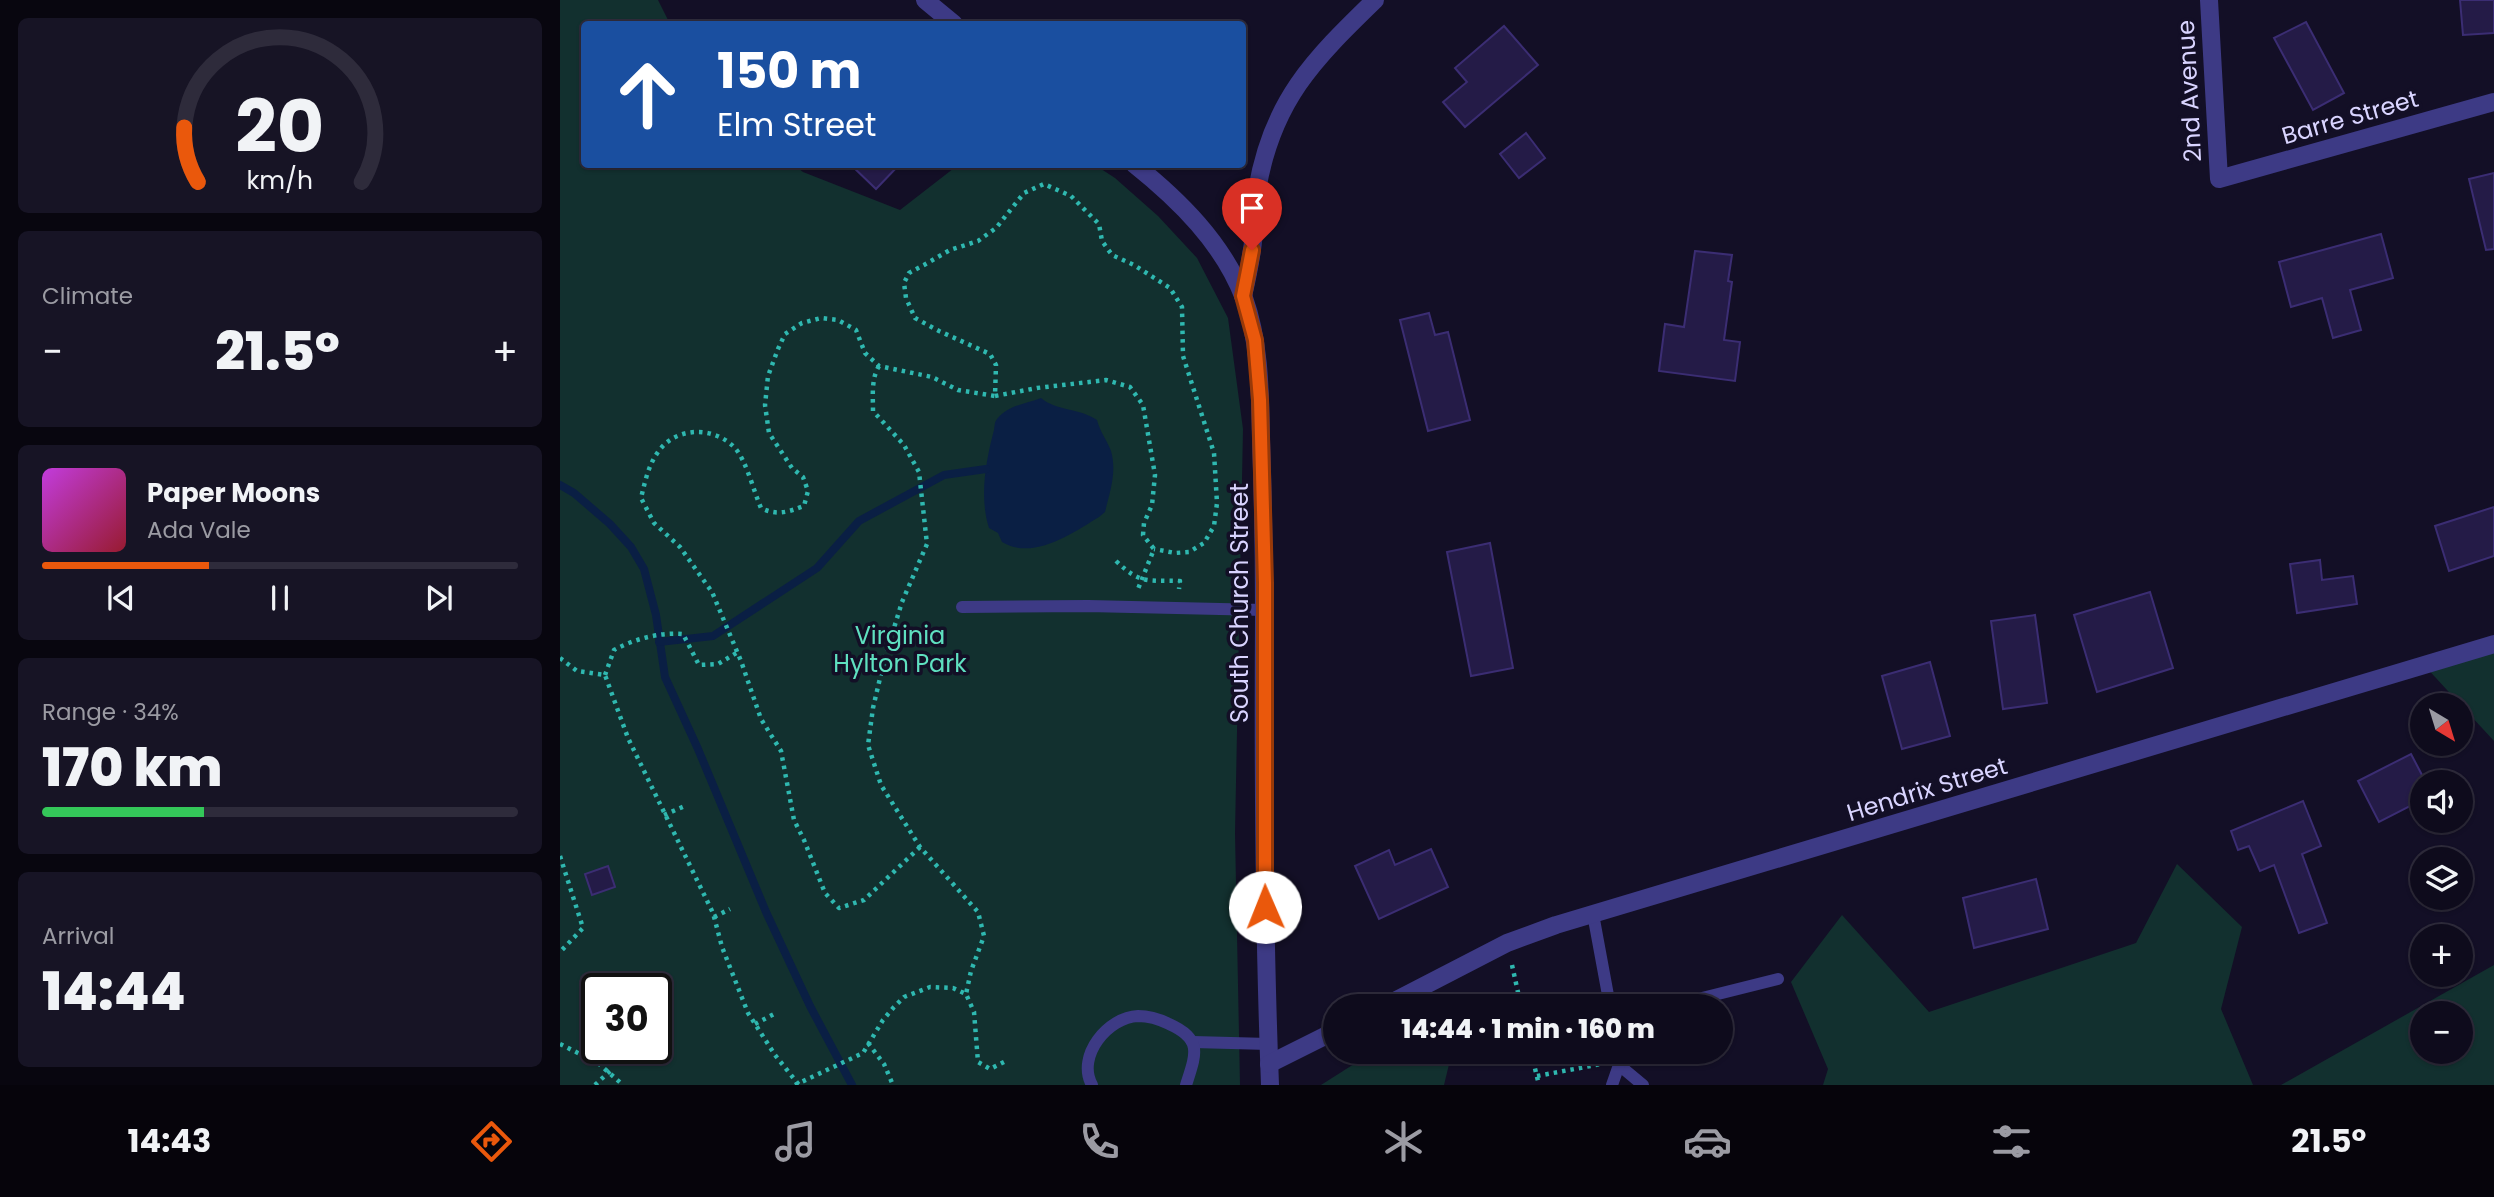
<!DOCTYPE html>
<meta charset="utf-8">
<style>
:root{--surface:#0e0b1c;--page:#171425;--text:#f1f3f6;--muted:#9b9ba3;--line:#2e2b3b;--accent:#ea580c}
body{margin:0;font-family:Poppins,sans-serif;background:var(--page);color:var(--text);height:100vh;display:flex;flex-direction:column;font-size:26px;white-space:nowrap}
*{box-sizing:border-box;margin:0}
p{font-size:23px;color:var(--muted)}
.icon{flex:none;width:38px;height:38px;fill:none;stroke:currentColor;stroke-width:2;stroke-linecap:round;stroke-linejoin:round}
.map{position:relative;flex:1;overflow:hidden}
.sheet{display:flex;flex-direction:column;gap:18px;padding:18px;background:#08060f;width:560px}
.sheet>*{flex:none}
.top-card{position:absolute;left:21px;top:21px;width:665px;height:147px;border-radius:7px;box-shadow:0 2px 5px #0004,0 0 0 2px var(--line);background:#1a4fa0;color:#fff;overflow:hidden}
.needle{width:46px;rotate:142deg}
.tools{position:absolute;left:1850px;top:693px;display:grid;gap:14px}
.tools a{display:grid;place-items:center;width:63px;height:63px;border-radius:50%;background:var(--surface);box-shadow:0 2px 5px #0004,0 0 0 2px var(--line);font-size:35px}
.speed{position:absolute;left:21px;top:973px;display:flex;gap:14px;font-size:35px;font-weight:700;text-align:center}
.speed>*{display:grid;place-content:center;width:91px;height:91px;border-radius:50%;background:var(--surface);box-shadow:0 2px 5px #0004,0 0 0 2px var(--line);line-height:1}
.speed .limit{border:4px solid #111;border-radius:10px;background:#fff;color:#111}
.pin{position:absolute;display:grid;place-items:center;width:60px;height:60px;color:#fff;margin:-72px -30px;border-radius:50% 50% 50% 0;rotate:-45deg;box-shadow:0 0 7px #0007}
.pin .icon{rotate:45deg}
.me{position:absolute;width:77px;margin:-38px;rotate:359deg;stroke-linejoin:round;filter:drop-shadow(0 0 5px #0008)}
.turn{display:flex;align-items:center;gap:24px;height:147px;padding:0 21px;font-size:32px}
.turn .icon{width:91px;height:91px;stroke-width:2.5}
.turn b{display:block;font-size:49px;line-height:60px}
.big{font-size:52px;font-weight:800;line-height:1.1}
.sheet .card{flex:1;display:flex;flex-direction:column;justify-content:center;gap:10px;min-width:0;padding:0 24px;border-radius:10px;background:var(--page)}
.sheet .dial{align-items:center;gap:0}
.dial svg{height:182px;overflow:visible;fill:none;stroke:var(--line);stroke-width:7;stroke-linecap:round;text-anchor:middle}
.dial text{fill:var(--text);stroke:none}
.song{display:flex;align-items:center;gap:21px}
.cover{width:84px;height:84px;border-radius:10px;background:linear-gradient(135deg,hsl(290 70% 55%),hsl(350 70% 35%))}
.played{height:7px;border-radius:4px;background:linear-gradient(90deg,var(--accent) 35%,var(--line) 35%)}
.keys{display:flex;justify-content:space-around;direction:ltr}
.heat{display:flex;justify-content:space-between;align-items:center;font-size:38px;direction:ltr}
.charge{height:10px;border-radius:5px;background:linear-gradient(90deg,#34c759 34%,var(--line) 0)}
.trip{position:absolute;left:763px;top:994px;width:410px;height:70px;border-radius:35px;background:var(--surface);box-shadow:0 2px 5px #0004,0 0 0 2px var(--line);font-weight:800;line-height:70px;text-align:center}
.dock{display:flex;height:112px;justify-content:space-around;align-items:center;background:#06040b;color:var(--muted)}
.dock .icon{width:49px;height:49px}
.dock .selected{color:var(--accent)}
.dock b{font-size:32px;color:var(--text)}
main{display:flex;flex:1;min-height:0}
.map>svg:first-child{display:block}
</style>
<main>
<section class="sheet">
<div class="card dial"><svg viewBox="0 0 100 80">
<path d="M14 69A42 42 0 1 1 86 69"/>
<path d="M14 69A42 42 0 0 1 8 45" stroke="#ea580c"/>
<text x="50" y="56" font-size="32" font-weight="700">20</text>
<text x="50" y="72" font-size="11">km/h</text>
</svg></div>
<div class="card"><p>Climate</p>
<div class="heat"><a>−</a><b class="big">21.5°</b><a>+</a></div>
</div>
<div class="card">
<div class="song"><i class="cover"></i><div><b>Paper Moons</b><p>Ada Vale</p></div></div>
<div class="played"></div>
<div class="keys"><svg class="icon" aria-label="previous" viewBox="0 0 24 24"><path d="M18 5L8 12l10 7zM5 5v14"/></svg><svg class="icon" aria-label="pause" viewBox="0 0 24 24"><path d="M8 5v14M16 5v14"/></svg><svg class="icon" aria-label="next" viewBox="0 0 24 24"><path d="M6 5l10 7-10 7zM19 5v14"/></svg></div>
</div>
<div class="card"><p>Range · 34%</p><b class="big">170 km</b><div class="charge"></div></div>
<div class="card"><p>Arrival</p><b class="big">14:44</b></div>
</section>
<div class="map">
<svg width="1934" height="1085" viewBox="0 0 1934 1085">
<rect width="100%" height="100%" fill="#130f26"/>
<g fill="#12302f" fill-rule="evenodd">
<path d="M0,0H98L110,24H24V164L234,165L243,172L340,210L398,165H535L555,178L598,216L637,258L668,318L683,429L675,833L680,1085H0ZM37,989H96V1048H37Z"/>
<path d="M1934,644V741L1864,665Z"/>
<path d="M1617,864L1682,927L1661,1009L1693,1085H1263L1268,1069L1231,982L1282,915L1369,1012L1576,943Z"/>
<path d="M1934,965V1085H1721ZM1862,1013H1900V1052H1862Z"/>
<path d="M813,1052H892L884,1085H761Z"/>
</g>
<path fill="#0a1f44" d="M481,398C496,411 520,408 537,420C540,432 547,440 551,451C557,472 550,492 545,512L539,517C513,533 473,561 442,542L438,533L429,528C419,497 426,460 434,430C435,425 434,423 437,419C448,405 466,404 481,398Z"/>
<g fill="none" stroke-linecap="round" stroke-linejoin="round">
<g stroke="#0a1f44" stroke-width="8">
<path d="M0,485L14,493L50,524L71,547L84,569L96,615L105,677L138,749L206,912L250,1006L292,1085"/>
<path d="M99,642L153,636L257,568L299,521L384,475L426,469"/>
</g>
</g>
<g fill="#241b47" stroke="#3b2d73" stroke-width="2">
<path d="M1900,0H1934V33L1903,35Z"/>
<path d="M1746,22L1784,93L1753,110L1714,38Z"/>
<path d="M944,26L978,65L905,127L883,102L907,82L895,68Z"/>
<path d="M966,133L985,158L959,178L940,154Z"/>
<path d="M290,164H340L316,189Z"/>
<path d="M1934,173V249L1926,250L1909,179Z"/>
<path d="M1821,234L1833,278L1790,290L1801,330L1773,338L1762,298L1731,307L1719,262Z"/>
<path d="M1135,251L1172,255L1168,281L1172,282L1164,340L1180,342L1175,381L1099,371L1105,324L1124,327Z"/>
<path d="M869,313L875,335L888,332L910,420L868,431L840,320Z"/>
<path d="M1934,507V556L1889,571L1875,526Z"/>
<path d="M930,543L953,668L911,676L887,552Z"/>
<path d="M1760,560L1762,580L1793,576L1797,604L1737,613L1730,564Z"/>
<path d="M1590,592L1613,668L1537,692L1514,615Z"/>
<path d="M1475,615L1487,703L1443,709L1431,621Z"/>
<path d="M1370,662L1390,736L1342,749L1322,676Z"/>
<path d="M1851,754L1862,775V800L1819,822L1798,781Z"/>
<path d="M1743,801L1761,846L1742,854L1767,923L1739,933L1714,865L1700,871L1689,846L1678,850L1671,831Z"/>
<path d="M871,849L888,887L819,919L795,866L829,850L835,865Z"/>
<path d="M48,866L55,887L32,895L25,874Z"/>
<path d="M1476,879L1488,929L1414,948L1403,898Z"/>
</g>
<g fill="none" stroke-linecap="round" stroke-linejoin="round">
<g stroke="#2fb8b0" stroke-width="4.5" stroke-dasharray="3.5 5" stroke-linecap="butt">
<path d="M319,366C311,379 313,396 313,411L344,445L359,472L367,544L342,602L325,657L313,708L308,745L321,785L360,847L418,912L424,936L411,971L406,994"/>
<path d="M435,396L477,388L546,380L570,387L583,405L595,475L592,505L584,523L583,535L594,549L578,589"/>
<path d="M556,561C581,585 588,580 620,581L619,589"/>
<path d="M0,658L17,671L45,675L68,738L153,913L162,947L188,1013L215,1055L239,1085"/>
<path d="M45,675L54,650C74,639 100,632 123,634L139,665L158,664L178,652"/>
<path d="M104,815L127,805"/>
<path d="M360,847L304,900L279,908L265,893L244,840L234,820L221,751L201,719L181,661L152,592L120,547L94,523L81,498C85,482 88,466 98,452C116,426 154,426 175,448C186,460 194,492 201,508C217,516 228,512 244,506L248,491L243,477L232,468L209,433L205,405L208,376L218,349L225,334L242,323L261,318L278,320L296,330L305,353L319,366L372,377L398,390L435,396L436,365L430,354L379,331L355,318L346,298L344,283L349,273L364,265L390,250L418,241L436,228L464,193L484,184L511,196L539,224L542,241L552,255L574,265L610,288L622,307L623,356L654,453L657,503L654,526L644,543L629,552L615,553L594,549"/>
<path d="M0,856L23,928L0,952"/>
<path d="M154,917L170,909"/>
<path d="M952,965L961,1006"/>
<path d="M195,1024L216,1013"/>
<path d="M308,1043L324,1064L333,1085"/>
<path d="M0,1044L38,1063L63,1085"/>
<path d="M971,1052L979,1085"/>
<path d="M1017,1052L1019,1068"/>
<path d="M977,1076L1041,1064"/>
<path d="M35,1085L50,1071"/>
<path d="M235,1085L303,1053L323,1020L334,1007L344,997L370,987L393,988L406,994L414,1012L418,1062L430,1069L444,1062"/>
</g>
<g stroke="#3d3a85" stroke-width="12">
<path d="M402,607L528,606L704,610"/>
<path d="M1033,914L1050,1006"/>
<path d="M1110,1006L1218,979"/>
<path d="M633,1042L709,1044"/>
<path d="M1059,1065L1083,1085"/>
<path d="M532,1085C516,1056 548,1017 578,1016C590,1016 599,1019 609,1024C643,1039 636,1054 626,1085"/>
<path d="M1052,1085L1059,1065L1057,1052"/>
</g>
<g stroke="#3d3a85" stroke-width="18">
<path d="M365,0L394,24"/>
<path d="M1649,0L1659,179L1934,102"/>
<path d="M574,164C619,200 663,243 684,298C700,342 700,392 701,439C703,497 704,556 704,614C703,771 704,928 710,1085"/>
<path d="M683,296C688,275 692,254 694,233C695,219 694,204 697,190C712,101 753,60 815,0"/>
<path d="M825,1006L947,943L996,925L1934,644"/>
<path d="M709,1064L775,1031"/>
</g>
</g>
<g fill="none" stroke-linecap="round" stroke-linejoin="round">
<g stroke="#983908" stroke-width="18">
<path id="route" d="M692,250L683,296L695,340L700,400L705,583V907"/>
</g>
<use href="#route" stroke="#ea580c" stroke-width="12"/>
</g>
<g text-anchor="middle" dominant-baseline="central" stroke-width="7" stroke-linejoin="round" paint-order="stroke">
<g font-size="24" fill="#d9d4ff" stroke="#130f26">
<text transform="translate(1629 91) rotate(-93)">2nd Avenue</text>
<text transform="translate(1790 117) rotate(-16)">Barre Street</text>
<text transform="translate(679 603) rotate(-90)">South Church Street</text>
<text transform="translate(1367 789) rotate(-17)">Hendrix Street</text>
</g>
<g font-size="24" fill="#5fe0c0" stroke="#130f26">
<text x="340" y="635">Virginia<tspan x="340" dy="28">Hylton Park</tspan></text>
</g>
</g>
</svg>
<div class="tools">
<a><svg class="needle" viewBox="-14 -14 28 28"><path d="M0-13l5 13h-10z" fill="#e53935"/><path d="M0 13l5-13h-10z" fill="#9b9ba3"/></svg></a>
<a><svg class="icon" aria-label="sound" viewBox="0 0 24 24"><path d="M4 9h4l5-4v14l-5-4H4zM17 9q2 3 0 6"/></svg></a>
<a><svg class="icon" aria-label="layers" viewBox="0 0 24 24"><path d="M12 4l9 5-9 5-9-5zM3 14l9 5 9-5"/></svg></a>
<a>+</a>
<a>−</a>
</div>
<div class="speed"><div class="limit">30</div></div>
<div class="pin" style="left:692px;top:250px;background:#d93025"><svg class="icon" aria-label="arrive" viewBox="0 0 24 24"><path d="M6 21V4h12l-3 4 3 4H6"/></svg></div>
<svg class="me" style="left:705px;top:907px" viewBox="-20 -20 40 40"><circle r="19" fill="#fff"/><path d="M0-13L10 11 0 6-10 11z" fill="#ea580c"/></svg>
<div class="trip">14:44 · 1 min · 160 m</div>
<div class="top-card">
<div class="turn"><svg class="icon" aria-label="ahead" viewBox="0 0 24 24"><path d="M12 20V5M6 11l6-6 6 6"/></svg><div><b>150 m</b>Elm Street</div></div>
</div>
</div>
</main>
<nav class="dock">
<b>14:43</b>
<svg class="icon selected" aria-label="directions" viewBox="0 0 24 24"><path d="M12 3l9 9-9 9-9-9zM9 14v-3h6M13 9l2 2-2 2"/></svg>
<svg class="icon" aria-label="music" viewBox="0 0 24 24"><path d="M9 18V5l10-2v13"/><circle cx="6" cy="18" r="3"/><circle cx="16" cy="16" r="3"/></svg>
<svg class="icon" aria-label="phone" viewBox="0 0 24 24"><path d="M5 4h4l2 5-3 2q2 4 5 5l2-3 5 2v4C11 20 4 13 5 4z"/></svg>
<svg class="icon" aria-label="climate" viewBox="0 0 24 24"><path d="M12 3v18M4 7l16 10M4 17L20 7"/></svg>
<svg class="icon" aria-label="car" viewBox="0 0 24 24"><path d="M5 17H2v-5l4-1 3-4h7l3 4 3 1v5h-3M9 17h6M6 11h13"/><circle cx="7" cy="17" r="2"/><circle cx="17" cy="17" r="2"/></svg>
<svg class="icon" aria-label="filters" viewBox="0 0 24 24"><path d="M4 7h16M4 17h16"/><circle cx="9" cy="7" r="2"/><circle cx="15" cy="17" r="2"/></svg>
<b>21.5°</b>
</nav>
